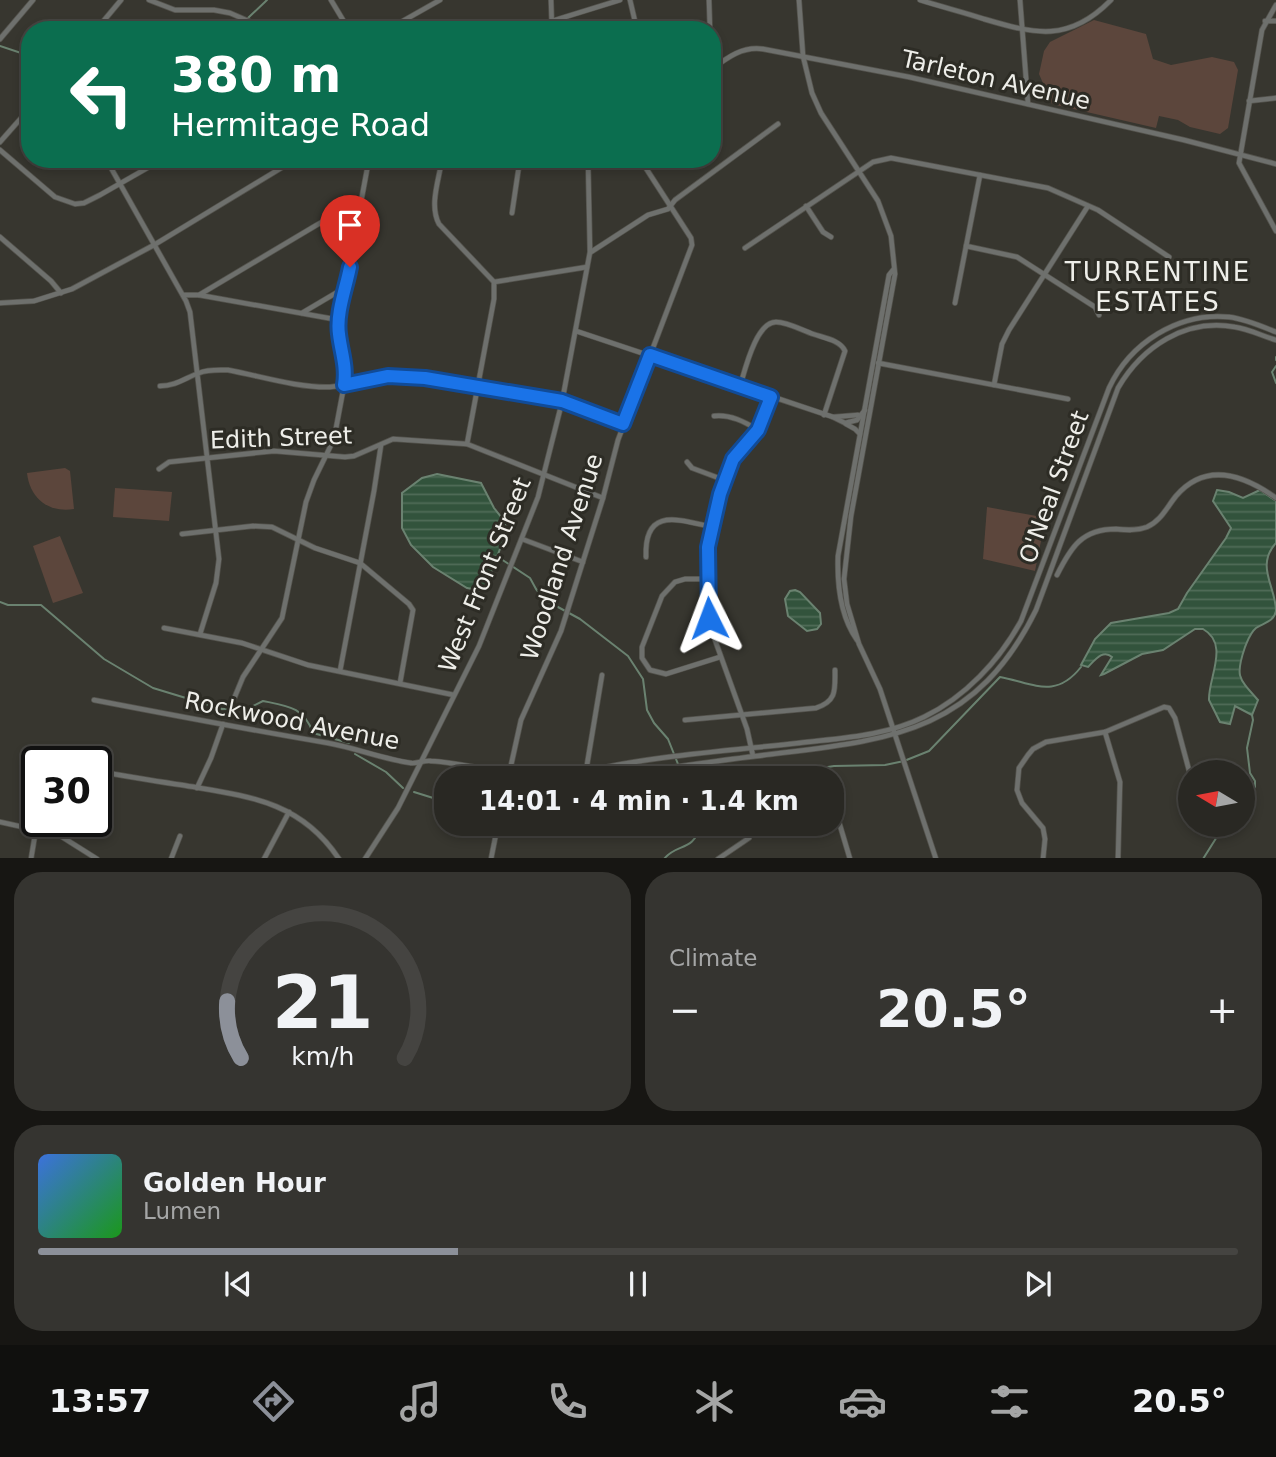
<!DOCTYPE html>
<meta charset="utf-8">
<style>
:root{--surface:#292823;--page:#353430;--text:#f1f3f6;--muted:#a5a6a6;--line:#454441;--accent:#8c9099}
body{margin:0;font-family:"DejaVu Sans",sans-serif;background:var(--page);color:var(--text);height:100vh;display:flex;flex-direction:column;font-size:26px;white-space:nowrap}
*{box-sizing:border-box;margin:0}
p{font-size:23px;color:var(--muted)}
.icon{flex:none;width:38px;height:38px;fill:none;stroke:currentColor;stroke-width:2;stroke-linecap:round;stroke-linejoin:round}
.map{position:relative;height:858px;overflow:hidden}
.side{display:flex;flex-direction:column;gap:14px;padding:14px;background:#171613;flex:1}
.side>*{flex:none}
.guide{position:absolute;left:21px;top:21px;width:700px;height:147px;border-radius:28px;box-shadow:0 4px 10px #0003,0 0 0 2px var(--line);background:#0b6e4f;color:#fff;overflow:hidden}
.needle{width:46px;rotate:280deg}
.tools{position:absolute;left:1178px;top:760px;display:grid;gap:14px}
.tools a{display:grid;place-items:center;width:77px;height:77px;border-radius:50%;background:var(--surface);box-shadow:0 4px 10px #0003,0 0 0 2px var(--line);font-size:35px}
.speed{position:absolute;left:21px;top:746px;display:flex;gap:14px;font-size:35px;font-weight:700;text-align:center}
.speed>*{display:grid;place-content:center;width:91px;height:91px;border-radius:50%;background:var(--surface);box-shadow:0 4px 10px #0003,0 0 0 2px var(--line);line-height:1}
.speed .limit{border:4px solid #111;border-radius:10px;background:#fff;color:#111}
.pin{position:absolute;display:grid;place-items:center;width:60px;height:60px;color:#fff;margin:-72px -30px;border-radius:50% 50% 50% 0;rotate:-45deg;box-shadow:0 0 7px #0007}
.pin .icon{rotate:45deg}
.me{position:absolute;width:77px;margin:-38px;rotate:357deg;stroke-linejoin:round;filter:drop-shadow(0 0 5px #0008)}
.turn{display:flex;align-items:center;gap:24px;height:147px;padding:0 35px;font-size:32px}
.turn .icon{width:91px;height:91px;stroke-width:2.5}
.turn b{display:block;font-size:49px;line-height:60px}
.big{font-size:52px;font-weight:700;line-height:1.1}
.side .card{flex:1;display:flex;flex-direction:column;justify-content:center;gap:10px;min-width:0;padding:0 24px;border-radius:28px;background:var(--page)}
.side .dial{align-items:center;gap:0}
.dial svg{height:182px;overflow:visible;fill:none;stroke:var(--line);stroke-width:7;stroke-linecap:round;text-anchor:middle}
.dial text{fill:var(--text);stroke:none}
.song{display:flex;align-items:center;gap:21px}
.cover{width:84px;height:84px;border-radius:10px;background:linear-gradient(135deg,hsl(220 70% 55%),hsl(120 70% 35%))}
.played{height:7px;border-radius:4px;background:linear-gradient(90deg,var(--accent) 35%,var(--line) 35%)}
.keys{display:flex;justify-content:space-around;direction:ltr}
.heat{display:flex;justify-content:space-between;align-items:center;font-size:38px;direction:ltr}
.side .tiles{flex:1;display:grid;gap:14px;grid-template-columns:1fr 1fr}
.card:last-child{grid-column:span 2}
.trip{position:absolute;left:434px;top:766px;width:410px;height:70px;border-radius:28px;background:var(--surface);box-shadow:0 4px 10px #0003,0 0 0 2px var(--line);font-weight:700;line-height:70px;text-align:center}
.menu{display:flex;height:112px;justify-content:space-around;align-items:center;background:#10100e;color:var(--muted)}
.menu .icon{width:49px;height:49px}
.menu .selected{color:var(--accent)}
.menu b{font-size:32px;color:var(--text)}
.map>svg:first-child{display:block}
</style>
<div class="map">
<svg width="1276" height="859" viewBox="0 0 1276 859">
<defs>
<pattern id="water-rules" width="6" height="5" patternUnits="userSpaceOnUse" patternTransform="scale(1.75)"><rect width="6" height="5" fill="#32533c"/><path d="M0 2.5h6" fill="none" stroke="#506c58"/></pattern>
</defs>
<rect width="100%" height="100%" fill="#37362f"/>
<g fill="#5c463c">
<path d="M1094,20L1146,34L1153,59L1171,65L1212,57L1234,62L1238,70L1228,128L1220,134L1190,127L1178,120L1159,116L1156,128L1052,104L1039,74L1044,51L1050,42Z"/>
<path d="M65,468L70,471L74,509C49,513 30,499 27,473Z"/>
<path d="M115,488L172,492L169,521L113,517Z"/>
<path d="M987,507L1042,517L1045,521L1035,571L983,559Z"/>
<path d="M60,536L83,593L53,603L33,546Z"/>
</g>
<g fill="url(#water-rules)" stroke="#6a8270" stroke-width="2">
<path d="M437,474L481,483L494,508L505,522L506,533L484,591L467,588L433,567L411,545L402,528V493L422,478Z"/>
<path d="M1217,490L1229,492L1243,498L1260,490L1276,501V543C1255,566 1276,587 1276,611C1274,622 1263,623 1256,628C1250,633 1248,640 1245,647C1235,676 1238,678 1258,700L1252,715L1235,706L1230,724L1220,722L1209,700C1208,678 1230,644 1203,629H1195L1163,650L1142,654L1104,674L1101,675L1112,657C1103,649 1095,660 1088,667L1081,665L1095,639L1111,623L1169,613L1178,609L1187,593L1226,538L1231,528L1213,501Z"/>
<path d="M795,590L800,592L820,613L821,624L817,629L807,631L788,616L785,599L790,591Z"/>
</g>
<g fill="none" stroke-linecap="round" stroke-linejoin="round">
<g stroke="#6a8270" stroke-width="2">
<path d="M248,18L267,0"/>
<path d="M218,30L231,28L244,22"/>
<path d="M0,46L30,56"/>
<path d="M1276,357V360"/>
<path d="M1276,366L1272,372L1276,383"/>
<path d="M498,557L530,578L536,589L545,600L580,619L628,656L643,679L647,710L654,723L668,739L678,764"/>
<path d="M0,602L8,605H41L104,659L153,688L222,709L249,708L263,701C288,706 304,707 313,733L349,743"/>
<path d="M355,754L386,772L403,788"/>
<path d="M681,769L686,779"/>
<path d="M775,779L796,772L834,766L885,765L904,761L929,751L1000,677C1033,683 1055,700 1081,667"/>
<path d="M414,792L446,802"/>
<path d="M1242,805L1255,787V781L1250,773L1247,748L1253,720L1252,715"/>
<path d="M587,824L615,826L636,832L661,834L702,824"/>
<path d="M664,859C676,843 694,852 700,826"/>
<path d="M1203,859L1225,824"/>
</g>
<g stroke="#54534d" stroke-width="6">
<g id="minor">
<path d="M149,0L175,10H214L230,13L269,30"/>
<path d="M331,0L349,30"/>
<path d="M551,0L552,30"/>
<path d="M630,0L637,30"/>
<path d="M709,0L710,30"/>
<path d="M799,0L803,56L812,93L821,113L878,201L891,236L895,274L851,516L844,579L847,604L859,644L880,689L936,859"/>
<path d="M920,0C942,7 963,12 984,19C1035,34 1069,43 1111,0"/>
<path d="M1020,0L1028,104"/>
<path d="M1276,5L1262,30L1239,163L1276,231"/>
<path d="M1265,21H1276"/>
<path d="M96,30L121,0"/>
<path d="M246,30L255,24"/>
<path d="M387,30L440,0"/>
<path d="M523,30L620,0"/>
<path d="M0,39L33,0"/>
<path d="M712,69C728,57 743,46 763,49L909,77L1184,140L1276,164"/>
<path d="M1249,101L1276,98"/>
<path d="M0,142L30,108"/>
<path d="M0,150L55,197L75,204L84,203L100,195L163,159"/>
<path d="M106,159L186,301L190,312L219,559L216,583L200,634"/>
<path d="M442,159C439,180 429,205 439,224L494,282V299L467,444"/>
<path d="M806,206L823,232L831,237"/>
<path d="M512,213L520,159"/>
<path d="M0,237L51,281L61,293"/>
<path d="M966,246L1017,257L1095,307L1099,315"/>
<path d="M745,248L873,162L891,158L1048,188L1098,210L1169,257"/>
<path d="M591,252L648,215L668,209L675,200L778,124"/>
<path d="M494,282L587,267"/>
<path d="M183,295H199L339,320"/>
<path d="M199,295L315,226L350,206L361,202"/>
<path d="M0,303L34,301L72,289L154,245L296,159"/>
<path d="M955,303L980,175"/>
<path d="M302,313L346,287"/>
<path d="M576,331L833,417L845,423L857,420L865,410"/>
<path d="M878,363L1068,399"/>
<path d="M994,385L1002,344L1009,330L1088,206"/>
<path d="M160,386C176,386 185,378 199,373C208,369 219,370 228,370C260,376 298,388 330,387C353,385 375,376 399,375L562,402L623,424"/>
<path d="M740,386C745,370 756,322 776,322C787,322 802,330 813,334C824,338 840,340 845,351L824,415"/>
<path d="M714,416C730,414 745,422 758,430"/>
<path d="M833,417L858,415"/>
<path d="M846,424L855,429L860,434"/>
<path d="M687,462L692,468L724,480"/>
<path d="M159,469L169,462L274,451L345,457L354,456L393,439L467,444L603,498"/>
<path d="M182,534L253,526L272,527L315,548L360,563L409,604L413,610L400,683"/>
<path d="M522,539L583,562"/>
<path d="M646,557C644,506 679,520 712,527"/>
<path d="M1057,575C1071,547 1082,529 1116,529C1126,530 1137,531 1147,527C1161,521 1167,507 1176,496C1206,461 1244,475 1276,498"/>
<path d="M707,579H685L675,582L662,596L642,647V658L650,670L666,674L720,657"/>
<path d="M164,628L242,643L308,665L454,695"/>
<path d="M857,640C840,616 837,585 838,556L889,275L893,270"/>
<path d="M340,671L374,491L381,445"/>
<path d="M94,700C172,715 250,730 328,743C356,748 383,759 411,763C417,764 424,760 431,761C468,763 504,776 541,777C612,779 687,764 757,756C883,740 973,738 1036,610L1118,388C1142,347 1185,318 1235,327C1249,329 1262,336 1276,340"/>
<path d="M231,706L243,677L282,618L306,502L314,480L334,439L346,375V361L339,334V320L369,159"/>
<path d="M685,720L816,708C837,701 835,690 835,670"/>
<path d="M1105,732L1120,782L1118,859"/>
<path d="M753,756L747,729L715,640L709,618L707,572L714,516L725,476L733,459L758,430L771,397"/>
<path d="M96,771C125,776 154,781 182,785C246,796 300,800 339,859"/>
<path d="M586,771L602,675"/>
<path d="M578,773C650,756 726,751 799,743C841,738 886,736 924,717C965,697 999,661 1021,621L1109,388C1130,343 1178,312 1229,317C1245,319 1261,326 1276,332"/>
<path d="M508,779L521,720L561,631L603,498L618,440L692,245L691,238L640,159"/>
<path d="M197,788L211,758L223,724"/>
<path d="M0,822L59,835L97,859"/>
<path d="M839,822L850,859"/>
<path d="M31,859L36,829"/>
<path d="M171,859L180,836"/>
<path d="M264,859L289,812"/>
<path d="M365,859L398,808L479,646L538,497L562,402L590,252L588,159"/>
<path d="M491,859L498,824"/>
<path d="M718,859L749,838"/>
<path d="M1043,859L1045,839L1043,828L1022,803L1017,790L1019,768L1028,755L1033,749L1046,742L1105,732L1164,707L1169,708L1175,718L1190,774"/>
</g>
</g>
<use href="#minor" stroke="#6e706d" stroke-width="4.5"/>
</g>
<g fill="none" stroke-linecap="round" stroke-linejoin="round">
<g stroke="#114b97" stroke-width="18">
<path id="route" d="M350,267C346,288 336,313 339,334C341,352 347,366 344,385L388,376L425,378L562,401L623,424L650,355L771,397L758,430L733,459L720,494L708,547L709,618"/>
</g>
<use href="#route" stroke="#1a73e8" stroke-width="12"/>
</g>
<g text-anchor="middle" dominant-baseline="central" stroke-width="6" stroke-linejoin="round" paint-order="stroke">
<g font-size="24" fill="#eeeee9" stroke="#2d2c25">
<text transform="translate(996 80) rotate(13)">Tarleton Avenue</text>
<text transform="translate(281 438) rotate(-2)">Edith Street</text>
<text transform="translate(1054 487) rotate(-70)">O'Neal Street</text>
<text transform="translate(562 557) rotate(-72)">Woodland Avenue</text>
<text transform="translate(485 575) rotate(-68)">West Front Street</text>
<text transform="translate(292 721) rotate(11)">Rockwood Avenue</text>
</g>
<g font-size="26" letter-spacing="2" fill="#eeeee9" stroke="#2d2c25">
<text x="1158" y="272">TURRENTINE<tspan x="1158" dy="30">ESTATES</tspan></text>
</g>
</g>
</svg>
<div class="tools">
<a><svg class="needle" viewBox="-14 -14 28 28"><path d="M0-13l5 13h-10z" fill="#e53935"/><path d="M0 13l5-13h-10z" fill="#a5a6a6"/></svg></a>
</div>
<div class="speed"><div class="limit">30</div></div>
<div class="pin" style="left:350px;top:267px;background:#d93025"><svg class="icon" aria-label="arrive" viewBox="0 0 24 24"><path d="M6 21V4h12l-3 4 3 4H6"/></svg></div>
<svg class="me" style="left:709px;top:618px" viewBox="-20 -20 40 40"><path d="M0-17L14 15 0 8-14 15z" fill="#1a73e8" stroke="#fff" stroke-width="4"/></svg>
<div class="trip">14:01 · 4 min · 1.4 km</div>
<div class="guide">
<div class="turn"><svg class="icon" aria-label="left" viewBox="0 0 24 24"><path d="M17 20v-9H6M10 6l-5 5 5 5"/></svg><div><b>380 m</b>Hermitage Road</div></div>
</div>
</div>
<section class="side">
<div class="tiles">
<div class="card dial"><svg viewBox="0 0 100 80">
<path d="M14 69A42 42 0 1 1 86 69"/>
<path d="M14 69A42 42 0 0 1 8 44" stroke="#8c9099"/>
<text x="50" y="56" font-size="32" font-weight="700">21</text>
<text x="50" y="72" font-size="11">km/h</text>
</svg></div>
<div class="card"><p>Climate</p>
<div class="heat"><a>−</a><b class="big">20.5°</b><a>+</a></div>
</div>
<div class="card">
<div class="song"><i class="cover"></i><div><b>Golden Hour</b><p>Lumen</p></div></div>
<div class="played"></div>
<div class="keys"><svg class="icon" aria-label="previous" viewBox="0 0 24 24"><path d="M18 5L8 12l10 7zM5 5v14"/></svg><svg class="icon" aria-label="pause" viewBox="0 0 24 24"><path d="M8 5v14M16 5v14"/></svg><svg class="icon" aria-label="next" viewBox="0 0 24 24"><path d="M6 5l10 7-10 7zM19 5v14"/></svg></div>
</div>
</div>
</section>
<nav class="menu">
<b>13:57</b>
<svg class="icon selected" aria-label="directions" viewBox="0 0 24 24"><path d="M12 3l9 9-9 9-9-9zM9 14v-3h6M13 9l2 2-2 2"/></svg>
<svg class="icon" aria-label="music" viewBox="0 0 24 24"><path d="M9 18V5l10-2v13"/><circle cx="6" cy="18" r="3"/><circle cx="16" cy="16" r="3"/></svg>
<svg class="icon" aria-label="phone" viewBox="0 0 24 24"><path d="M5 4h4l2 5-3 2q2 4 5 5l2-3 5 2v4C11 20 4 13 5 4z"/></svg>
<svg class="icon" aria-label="climate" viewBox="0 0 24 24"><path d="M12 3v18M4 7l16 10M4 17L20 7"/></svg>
<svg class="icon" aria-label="car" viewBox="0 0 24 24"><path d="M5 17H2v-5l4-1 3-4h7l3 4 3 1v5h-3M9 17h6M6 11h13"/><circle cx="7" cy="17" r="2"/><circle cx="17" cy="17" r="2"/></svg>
<svg class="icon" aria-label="filters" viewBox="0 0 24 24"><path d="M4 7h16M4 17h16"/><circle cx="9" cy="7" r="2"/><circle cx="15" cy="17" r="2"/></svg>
<b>20.5°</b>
</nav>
